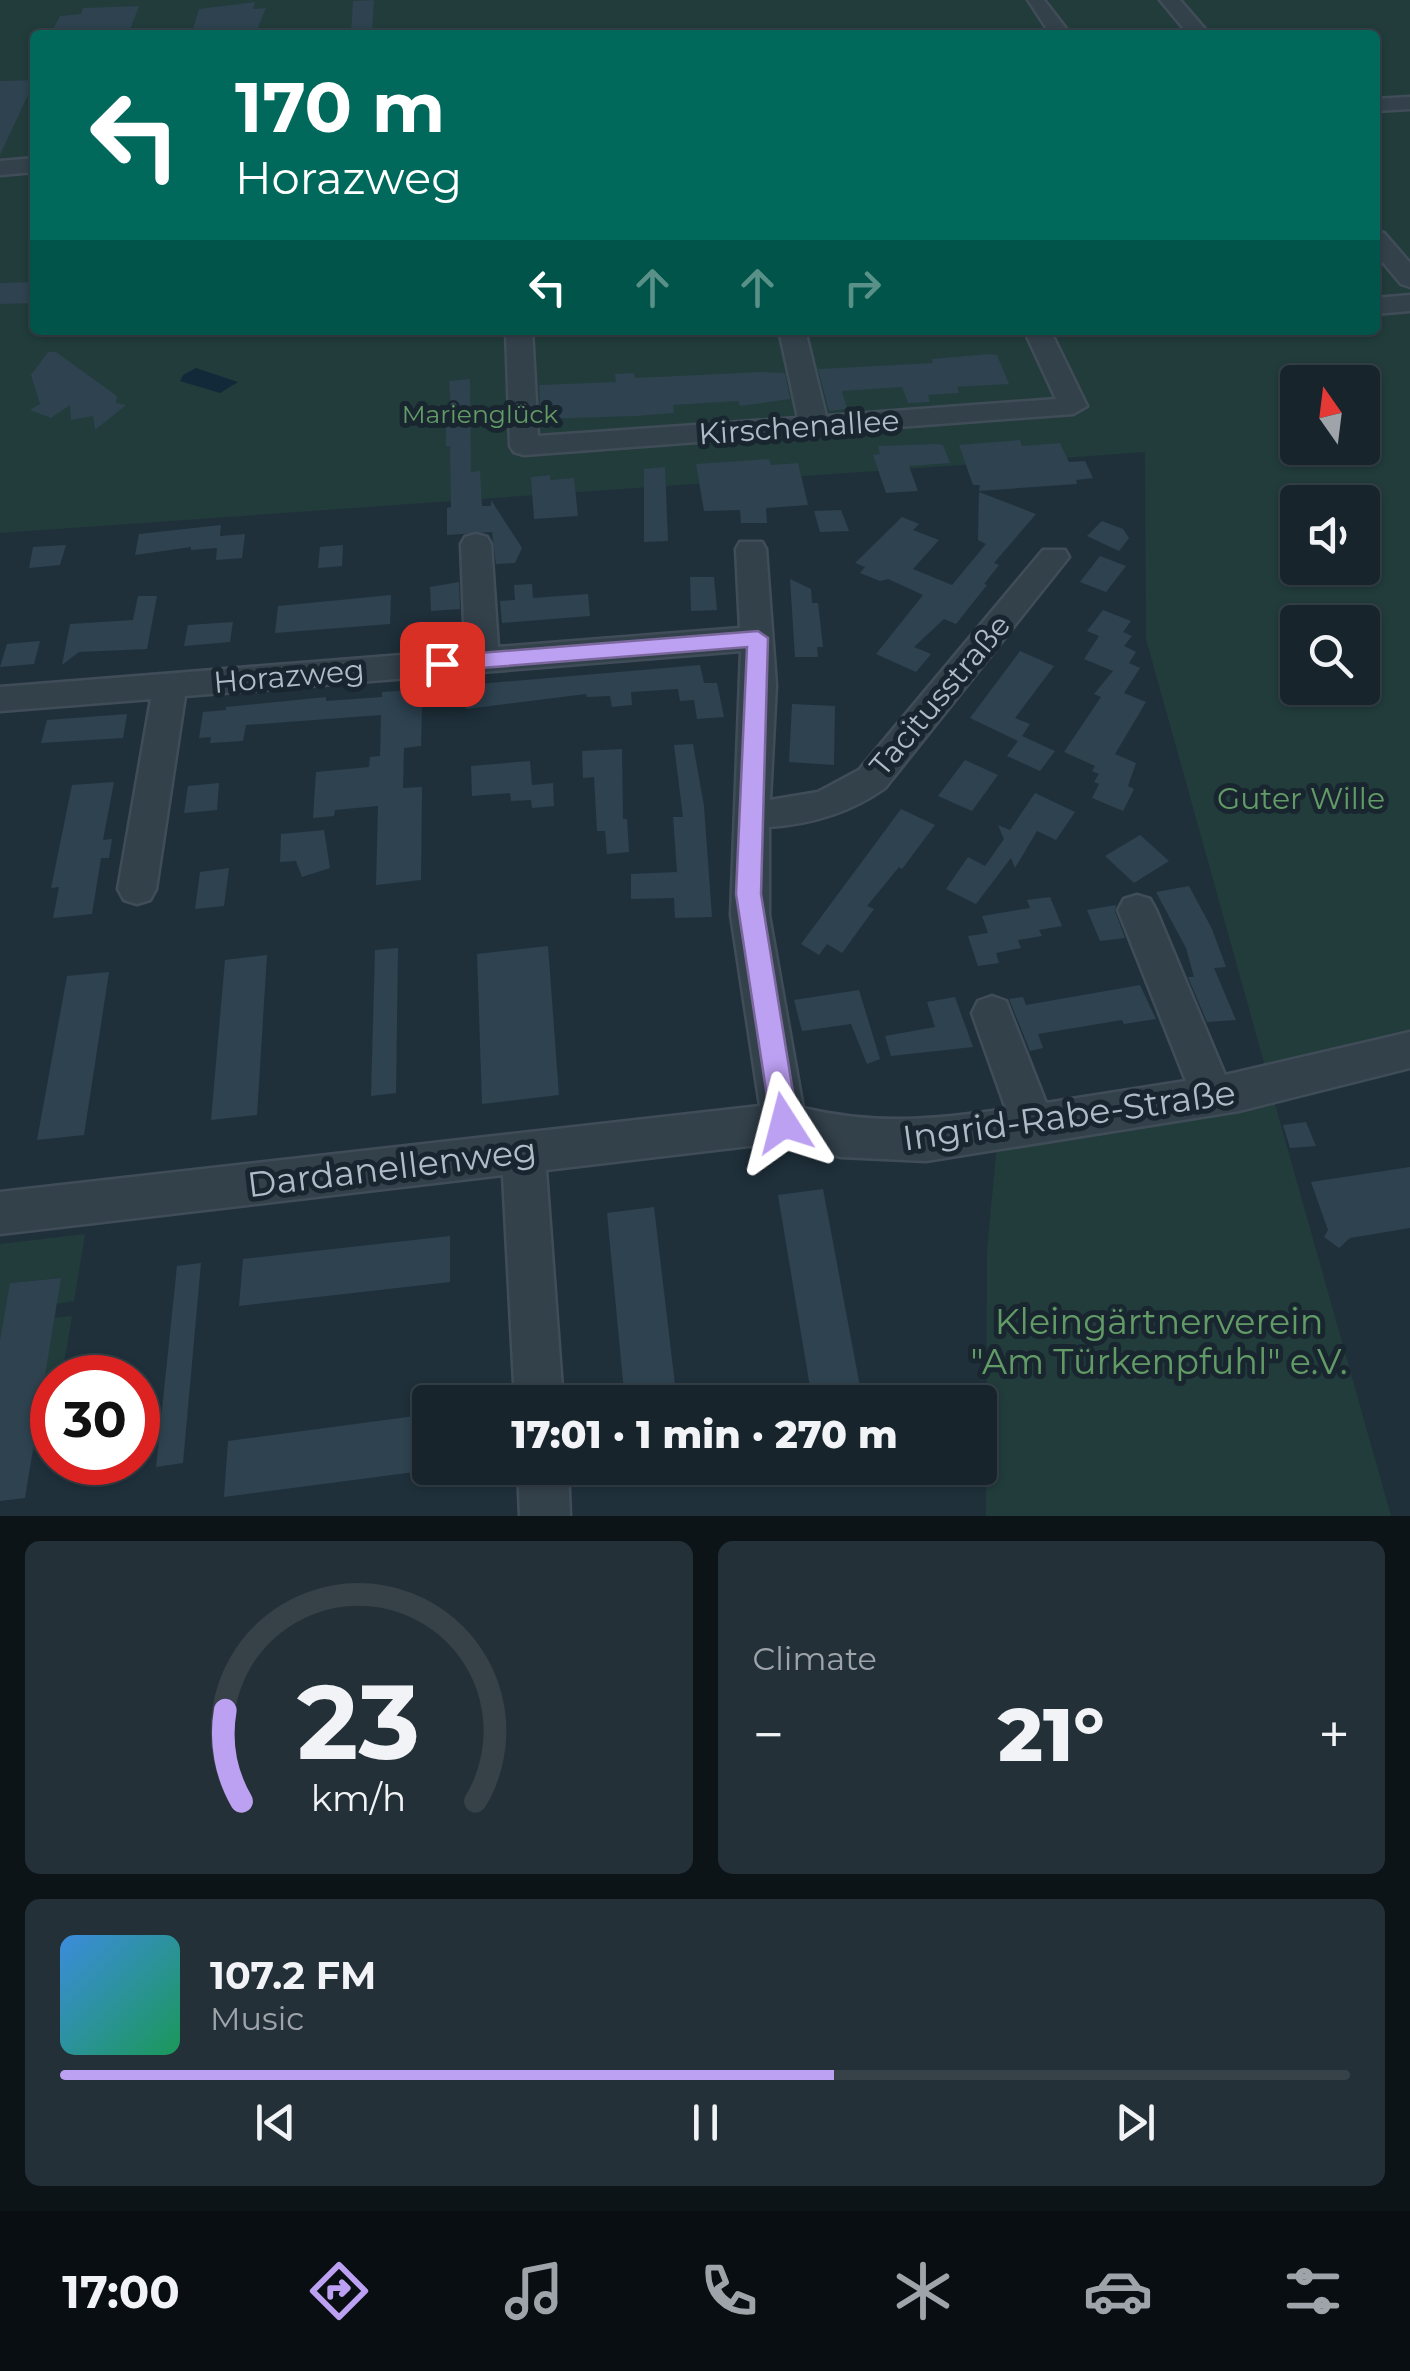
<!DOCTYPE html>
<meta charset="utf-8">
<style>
:root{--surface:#17242c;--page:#243038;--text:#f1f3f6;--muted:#9ea4a9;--line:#364148;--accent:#bca0f2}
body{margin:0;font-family:Montserrat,sans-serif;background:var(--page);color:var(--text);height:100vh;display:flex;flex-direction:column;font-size:38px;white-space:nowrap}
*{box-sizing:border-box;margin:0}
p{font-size:32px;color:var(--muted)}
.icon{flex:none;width:55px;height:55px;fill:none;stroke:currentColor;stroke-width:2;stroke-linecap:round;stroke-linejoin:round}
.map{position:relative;height:1516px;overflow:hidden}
.drawer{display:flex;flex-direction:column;gap:25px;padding:25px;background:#0d1418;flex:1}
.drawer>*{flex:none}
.banner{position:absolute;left:30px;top:30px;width:1350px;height:305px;border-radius:10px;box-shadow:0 2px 8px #0004,0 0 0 2px var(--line);background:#00695c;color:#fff;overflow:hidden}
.needle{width:65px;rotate:346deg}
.tools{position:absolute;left:1280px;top:365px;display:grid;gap:20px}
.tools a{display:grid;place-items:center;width:100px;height:100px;border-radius:10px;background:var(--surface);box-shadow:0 2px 8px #0004,0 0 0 2px var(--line);font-size:50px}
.speed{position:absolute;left:30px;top:1355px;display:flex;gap:20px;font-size:50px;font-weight:700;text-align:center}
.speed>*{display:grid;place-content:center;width:130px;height:130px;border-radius:50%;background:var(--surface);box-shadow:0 2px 8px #0004,0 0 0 2px var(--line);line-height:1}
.speed .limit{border:15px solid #d22;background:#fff;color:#111}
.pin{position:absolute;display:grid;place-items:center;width:85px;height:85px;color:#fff;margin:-42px;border-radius:20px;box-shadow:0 5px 15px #0006}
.me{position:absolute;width:110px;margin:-55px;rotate:351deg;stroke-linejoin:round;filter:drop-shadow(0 0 8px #0008)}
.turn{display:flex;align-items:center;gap:35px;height:210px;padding:0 40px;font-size:45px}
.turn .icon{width:130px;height:130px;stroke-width:2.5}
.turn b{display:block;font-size:70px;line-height:85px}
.lanes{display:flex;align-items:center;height:95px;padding:0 40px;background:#0003;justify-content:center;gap:50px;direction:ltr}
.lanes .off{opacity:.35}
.big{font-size:75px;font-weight:800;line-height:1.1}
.drawer .tile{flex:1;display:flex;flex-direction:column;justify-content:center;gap:15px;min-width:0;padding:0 35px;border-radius:15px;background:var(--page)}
.drawer .dial{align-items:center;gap:0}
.dial svg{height:260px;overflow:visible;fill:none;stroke:var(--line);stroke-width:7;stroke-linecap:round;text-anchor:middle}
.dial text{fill:var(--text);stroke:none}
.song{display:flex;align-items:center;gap:30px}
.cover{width:120px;height:120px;border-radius:15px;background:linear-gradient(135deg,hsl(210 70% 55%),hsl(150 70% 35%))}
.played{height:10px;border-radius:5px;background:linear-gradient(90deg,var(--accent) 60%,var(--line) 60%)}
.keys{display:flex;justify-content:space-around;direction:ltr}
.heat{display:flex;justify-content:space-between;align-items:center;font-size:55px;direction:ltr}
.drawer .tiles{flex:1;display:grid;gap:25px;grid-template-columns:1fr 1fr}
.tile:last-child{grid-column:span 2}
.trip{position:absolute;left:412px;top:1385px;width:585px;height:100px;border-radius:10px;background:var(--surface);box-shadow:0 2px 8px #0004,0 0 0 2px var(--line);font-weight:800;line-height:100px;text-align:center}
.dock{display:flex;height:160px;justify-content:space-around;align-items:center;background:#090e12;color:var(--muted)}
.dock .icon{width:70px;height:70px}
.dock .on{color:var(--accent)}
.dock b{font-size:45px;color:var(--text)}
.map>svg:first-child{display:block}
</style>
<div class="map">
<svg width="1410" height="1516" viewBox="0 0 1410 1516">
<rect width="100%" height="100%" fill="#1f303b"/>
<g fill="#213c3b" fill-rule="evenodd">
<path d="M0,0H1410V1039L1267,1073L1146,639L1145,452L0,533V171L35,168V330H1375V35H35V161L0,165ZM1298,382H1362V448H1298ZM1298,502H1362V568H1298ZM1298,622H1362V688H1298Z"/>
<path d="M1271,1090L1391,1516H986L987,1250L998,1134Z"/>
<path d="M85,1234L74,1301L56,1304L60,1278L11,1283L0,1340V1244Z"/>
<path d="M72,1316L62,1375L44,1377L54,1318Z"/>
<path d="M52,1389L51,1450L32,1451L42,1390Z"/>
</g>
<path fill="#122939" d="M196,368L238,382L220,393L180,381L183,375Z"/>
<g fill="#2e4250">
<path d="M374,0L372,32L351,33L353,1Z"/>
<path d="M255,2L253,9L266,8L255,35H191L199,9Z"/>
<path d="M139,6L128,35H50L60,16L81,14L83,8Z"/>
<path d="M35,80L0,155V81Z"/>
<path d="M35,282V303L0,304V283Z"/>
<path d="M48,352H56L117,396L116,403L126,405L95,430L93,416L71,420L70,405L51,418L30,410L40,404L31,375Z"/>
<path d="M989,354L997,355L1009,384L957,387L959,393L928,395L930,402L908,403L902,387L842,391L847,409L829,411L818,369L933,363L932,359Z"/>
<path d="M761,372L785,373L790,399L740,406L738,401L673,405L674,413L636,416L541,419L539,385L616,382L615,374L634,373L635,378Z"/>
<path d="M470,379L471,472L480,471L482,506H491V500L522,548L515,563L496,564L492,532L447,535V508L451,507L450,446H446V412H451L449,381Z"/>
<path d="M1020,440L1022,446L1060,443L1069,462L1085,461L1093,478L1076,480L1077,484L979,491L980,485H973L959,445Z"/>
<path d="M937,444L943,445L950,463L909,466L918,491L886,493L873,455L880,454L878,446Z"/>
<path d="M769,459L771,465L798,463L808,505L766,508L767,523H741L740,510L704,511L696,464Z"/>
<path d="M665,467L668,541L644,542V469Z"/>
<path d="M550,475V480L574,478L578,516L534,519L531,477Z"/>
<path d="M979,492L1036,514L994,563L999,565L984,584L987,585L956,624L944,619L914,647L931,654L916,672L876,654L923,595L888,579L880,581L860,573L865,567L855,563L902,517L919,524L913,530L939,540L913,569L952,585L986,544L978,540Z"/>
<path d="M841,510L849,531L820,532L814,511Z"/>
<path d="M1102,521L1123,529L1129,538L1119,551L1087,536Z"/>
<path d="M221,525L220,536L245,534L242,558L216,560L217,548L191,550V547L135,555L139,534Z"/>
<path d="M66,545L60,565L29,568L33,547Z"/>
<path d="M343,545L342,566L318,568L320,547Z"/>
<path d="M1100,556L1126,566L1106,592L1080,582Z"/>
<path d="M690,577H714L717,610L691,611Z"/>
<path d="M790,579L811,589L812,603H818L823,647H817L818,657H795Z"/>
<path d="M459,582L460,609L431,611L430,587Z"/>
<path d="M532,584L533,598L588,594L590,616L502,623L500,601L515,600L514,585Z"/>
<path d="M391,595L390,624L275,633L278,606Z"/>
<path d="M138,596H157L147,649L79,652L62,665L70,624L133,620Z"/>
<path d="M1103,610L1131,621L1123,632L1132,636L1124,646L1136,652L1129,663L1140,668L1124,693L1146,702L1115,754L1136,763L1128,786L1134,789L1123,811L1092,798L1099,784L1094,782L1099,774L1092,771L1095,766L1064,752L1101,697L1094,694L1113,671L1084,659L1099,636L1087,631Z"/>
<path d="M233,622L230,642L184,646L188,625Z"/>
<path d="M40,641L34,664L0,667L7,644Z"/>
<path d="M1020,651L1054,666L1015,718L1030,724L1022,736L1055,751L1040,771L1007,756L1018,741L970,718Z"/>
<path d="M700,665L704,683H717L724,717L697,719L694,700L680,701L678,689L631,692L632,705L612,707L610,696L587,697L586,694L466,709V685Z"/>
<path d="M464,686L465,692L422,707L421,746L404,748L403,788L422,787L421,880L376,885L378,806L335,810L334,816L313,818L316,772L369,767L370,757L380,756L381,715L246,725L243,741L210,743L211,737L199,738L203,712L226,710V707L326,697V701L382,697V692Z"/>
<path d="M792,704L835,706L834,765L789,762Z"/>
<path d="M127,714L123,738L41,743L47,720Z"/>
<path d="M693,744L704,806L712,917L675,918L674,898L631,899V874L677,872L673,817H683L674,745Z"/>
<path d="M622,749L623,819H627L629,852L607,854L605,831H597L594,777L583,778L582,751Z"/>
<path d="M965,760L998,775L972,811L938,796Z"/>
<path d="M530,761L532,785L553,783L554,806L532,808L531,800L511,801L510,793L472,796L471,766Z"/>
<path d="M114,782L103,840L112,839L109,858H101L92,914L53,918L59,887L51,888L72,785Z"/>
<path d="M219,783L217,810L184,813L188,786Z"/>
<path d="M1035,793L1075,812L1056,840L1037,831L1015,868L1011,858L976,904L946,889L968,857L985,866L1004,839L998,825L1010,830Z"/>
<path d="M901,809L935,825L902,869L899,867L867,906L874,909L842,953L827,944L819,955L801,944Z"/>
<path d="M324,830L330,868L302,877L296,861L280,862L281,834Z"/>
<path d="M1140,835L1169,861L1134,883L1105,856Z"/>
<path d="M229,868L224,906L195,909L200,872Z"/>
<path d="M1189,886L1212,929L1226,967L1214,968L1236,1020L1207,1022L1188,977H1194L1186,948L1156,892Z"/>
<path d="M1050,897L1062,926L1039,930L1042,936L1018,940L1021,948L996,953L999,963L978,966L968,936L988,933L982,916L1030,908L1027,900Z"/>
<path d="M1116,905L1115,911L1125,938L1100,941L1087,910Z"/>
<path d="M548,946L559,1095L482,1104L477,954Z"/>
<path d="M398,948L396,1093L371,1096L375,950Z"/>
<path d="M267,955L257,1115L211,1120L225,960Z"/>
<path d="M109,972L84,1135L37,1140L67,976Z"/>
<path d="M1140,985L1156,1019L1124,1024L1122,1020L1038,1034L1043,1048L1030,1051L1009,999L1023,997L1026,1005Z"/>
<path d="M859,990L880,1059L867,1064L851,1024L802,1031L794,1000Z"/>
<path d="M955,997L973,1047L891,1056L885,1036L935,1027L927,1002Z"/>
<path d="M1306,1122L1316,1146L1290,1148L1283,1125Z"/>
<path d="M1410,1167V1228L1350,1238L1339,1248L1324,1237L1328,1230L1311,1182Z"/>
<path d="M823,1189L861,1392L812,1399L778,1195Z"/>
<path d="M654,1207L677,1402H625L607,1213Z"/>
<path d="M450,1236V1282L239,1306L243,1259Z"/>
<path d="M201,1263L183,1463L156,1467L177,1266Z"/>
<path d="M61,1278L25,1498L0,1501V1340L10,1283Z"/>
<path d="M430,1414V1470L224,1497L228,1441Z"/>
</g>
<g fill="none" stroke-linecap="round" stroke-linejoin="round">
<g stroke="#404d58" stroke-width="5">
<g id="minor">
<path d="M1028,0H1044L1071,35H1051Z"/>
<path d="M1160,0H1180L1210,35H1189Z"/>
<path d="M1410,97V109L1375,111V99Z"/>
<path d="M35,158V172L0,175V161Z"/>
<path d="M1375,231L1384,233L1410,263V287L1401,284L1375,253Z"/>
<path d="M1410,295V311L1375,314V298Z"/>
<path d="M506,330H532L538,436L798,418L779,330H805L826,416L1056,399L1024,330H1050L1087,406L1073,414L524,455L514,452L510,446Z"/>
<path d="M476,534L487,537L491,544L498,647L740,628L736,549L740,542H762L766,549L776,685L770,800L818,792L859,770L1043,550H1065L1069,557L885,788C850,813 811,824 769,827V915L803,1108C874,1125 934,1120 1006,1109L972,1013L978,1001L992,996L1006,1001L1046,1103L1186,1081L1118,910L1124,899L1137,895L1150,899L1156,910L1225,1075L1410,1032V1068L1239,1111L926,1161L841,1157L784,1142L546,1170L563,1402H515L503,1175L0,1234V1192L760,1106L731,915L741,651L185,696L156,889L150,900L137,904L124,900L118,889L151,699L0,711V687L465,650L461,544L465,537Z"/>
<path d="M518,1468H568L570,1516H520Z"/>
</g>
</g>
<use href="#minor" fill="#33414b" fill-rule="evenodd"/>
</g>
<path fill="#bca0f2" stroke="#7a689d" stroke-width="2.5" d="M758,631L768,638L761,894L798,1123L794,1132L784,1136L775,1132L771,1123L736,894L747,647L442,671L432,664L442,656Z"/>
<g text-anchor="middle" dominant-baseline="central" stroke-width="10" stroke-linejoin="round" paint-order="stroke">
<g font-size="25" fill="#639b67" stroke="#192630">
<text x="480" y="414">Marienglück</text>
</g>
<g font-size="30" fill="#aebcc8" stroke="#192630">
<text transform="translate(799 427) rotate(-4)">Kirschenallee</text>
<text transform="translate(289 676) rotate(-5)">Horazweg</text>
<text transform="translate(940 695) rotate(-50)">Tacitusstraße</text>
</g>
<g font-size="30" fill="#639b67" stroke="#192630">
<text x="1301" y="798">Guter Wille</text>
</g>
<g font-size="35" fill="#aebcc8" stroke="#192630">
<text transform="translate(1069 1115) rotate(-8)">Ingrid-Rabe-Straße</text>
<text transform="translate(392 1167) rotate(-7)">Dardanellenweg</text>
</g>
<g font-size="35" fill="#639b67" stroke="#192630">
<text x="1159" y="1321">Kleingärtnerverein<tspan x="1159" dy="40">"Am Türkenpfuhl" e.V.</tspan></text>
</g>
</g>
</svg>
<div class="tools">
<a><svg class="needle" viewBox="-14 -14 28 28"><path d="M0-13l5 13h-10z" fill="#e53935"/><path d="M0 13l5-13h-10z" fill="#9ea4a9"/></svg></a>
<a><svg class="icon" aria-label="sound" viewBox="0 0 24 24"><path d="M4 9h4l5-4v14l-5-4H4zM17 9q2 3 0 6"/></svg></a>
<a><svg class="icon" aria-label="search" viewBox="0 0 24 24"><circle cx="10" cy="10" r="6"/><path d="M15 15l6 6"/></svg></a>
</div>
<div class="speed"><div class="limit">30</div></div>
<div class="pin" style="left:442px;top:664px;background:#d93025"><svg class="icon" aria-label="arrive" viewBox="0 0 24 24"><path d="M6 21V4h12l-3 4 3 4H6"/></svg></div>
<svg class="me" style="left:784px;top:1123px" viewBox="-20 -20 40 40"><path d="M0-17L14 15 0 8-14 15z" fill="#bca0f2" stroke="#fff" stroke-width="4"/></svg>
<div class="trip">17:01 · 1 min · 270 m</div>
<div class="banner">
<div class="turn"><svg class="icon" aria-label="left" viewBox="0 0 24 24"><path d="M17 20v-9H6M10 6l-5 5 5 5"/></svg><div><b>170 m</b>Horazweg</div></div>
<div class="lanes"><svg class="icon" aria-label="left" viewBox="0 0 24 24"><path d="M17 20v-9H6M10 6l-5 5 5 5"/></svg><svg class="icon off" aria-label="ahead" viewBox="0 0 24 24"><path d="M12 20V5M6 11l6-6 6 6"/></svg><svg class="icon off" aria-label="ahead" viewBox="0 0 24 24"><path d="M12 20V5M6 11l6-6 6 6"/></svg><svg class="icon off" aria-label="right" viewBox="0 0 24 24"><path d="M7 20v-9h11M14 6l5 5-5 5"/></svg></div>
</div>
</div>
<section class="drawer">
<div class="tiles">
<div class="tile dial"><svg viewBox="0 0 100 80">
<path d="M14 69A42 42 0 1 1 86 69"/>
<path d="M14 69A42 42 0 0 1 9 41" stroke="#bca0f2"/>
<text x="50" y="56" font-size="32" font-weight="700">23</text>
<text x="50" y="72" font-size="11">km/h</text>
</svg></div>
<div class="tile"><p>Climate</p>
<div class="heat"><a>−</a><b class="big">21°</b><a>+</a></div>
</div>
<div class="tile">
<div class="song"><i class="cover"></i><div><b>107.2 FM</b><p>Music</p></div></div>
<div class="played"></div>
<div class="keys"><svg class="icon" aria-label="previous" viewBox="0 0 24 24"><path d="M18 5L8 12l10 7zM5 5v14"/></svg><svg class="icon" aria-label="pause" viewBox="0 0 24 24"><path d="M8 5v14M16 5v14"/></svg><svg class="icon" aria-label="next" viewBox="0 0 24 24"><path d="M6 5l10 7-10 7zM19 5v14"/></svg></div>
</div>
</div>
</section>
<nav class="dock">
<b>17:00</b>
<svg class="icon on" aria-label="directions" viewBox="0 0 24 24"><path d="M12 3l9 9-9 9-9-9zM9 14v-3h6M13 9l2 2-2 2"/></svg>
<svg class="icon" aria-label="music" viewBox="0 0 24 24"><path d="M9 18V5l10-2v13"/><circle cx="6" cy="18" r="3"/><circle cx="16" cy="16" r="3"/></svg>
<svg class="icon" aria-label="phone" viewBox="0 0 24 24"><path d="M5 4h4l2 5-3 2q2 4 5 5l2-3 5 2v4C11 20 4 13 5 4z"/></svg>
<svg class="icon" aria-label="climate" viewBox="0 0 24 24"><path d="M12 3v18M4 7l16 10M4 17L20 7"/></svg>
<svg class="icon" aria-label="car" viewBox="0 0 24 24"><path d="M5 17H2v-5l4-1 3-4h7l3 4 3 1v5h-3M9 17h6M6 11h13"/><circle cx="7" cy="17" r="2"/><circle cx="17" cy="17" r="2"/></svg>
<svg class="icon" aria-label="filters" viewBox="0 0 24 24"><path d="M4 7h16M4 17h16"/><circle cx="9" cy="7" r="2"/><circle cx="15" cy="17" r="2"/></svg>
</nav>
